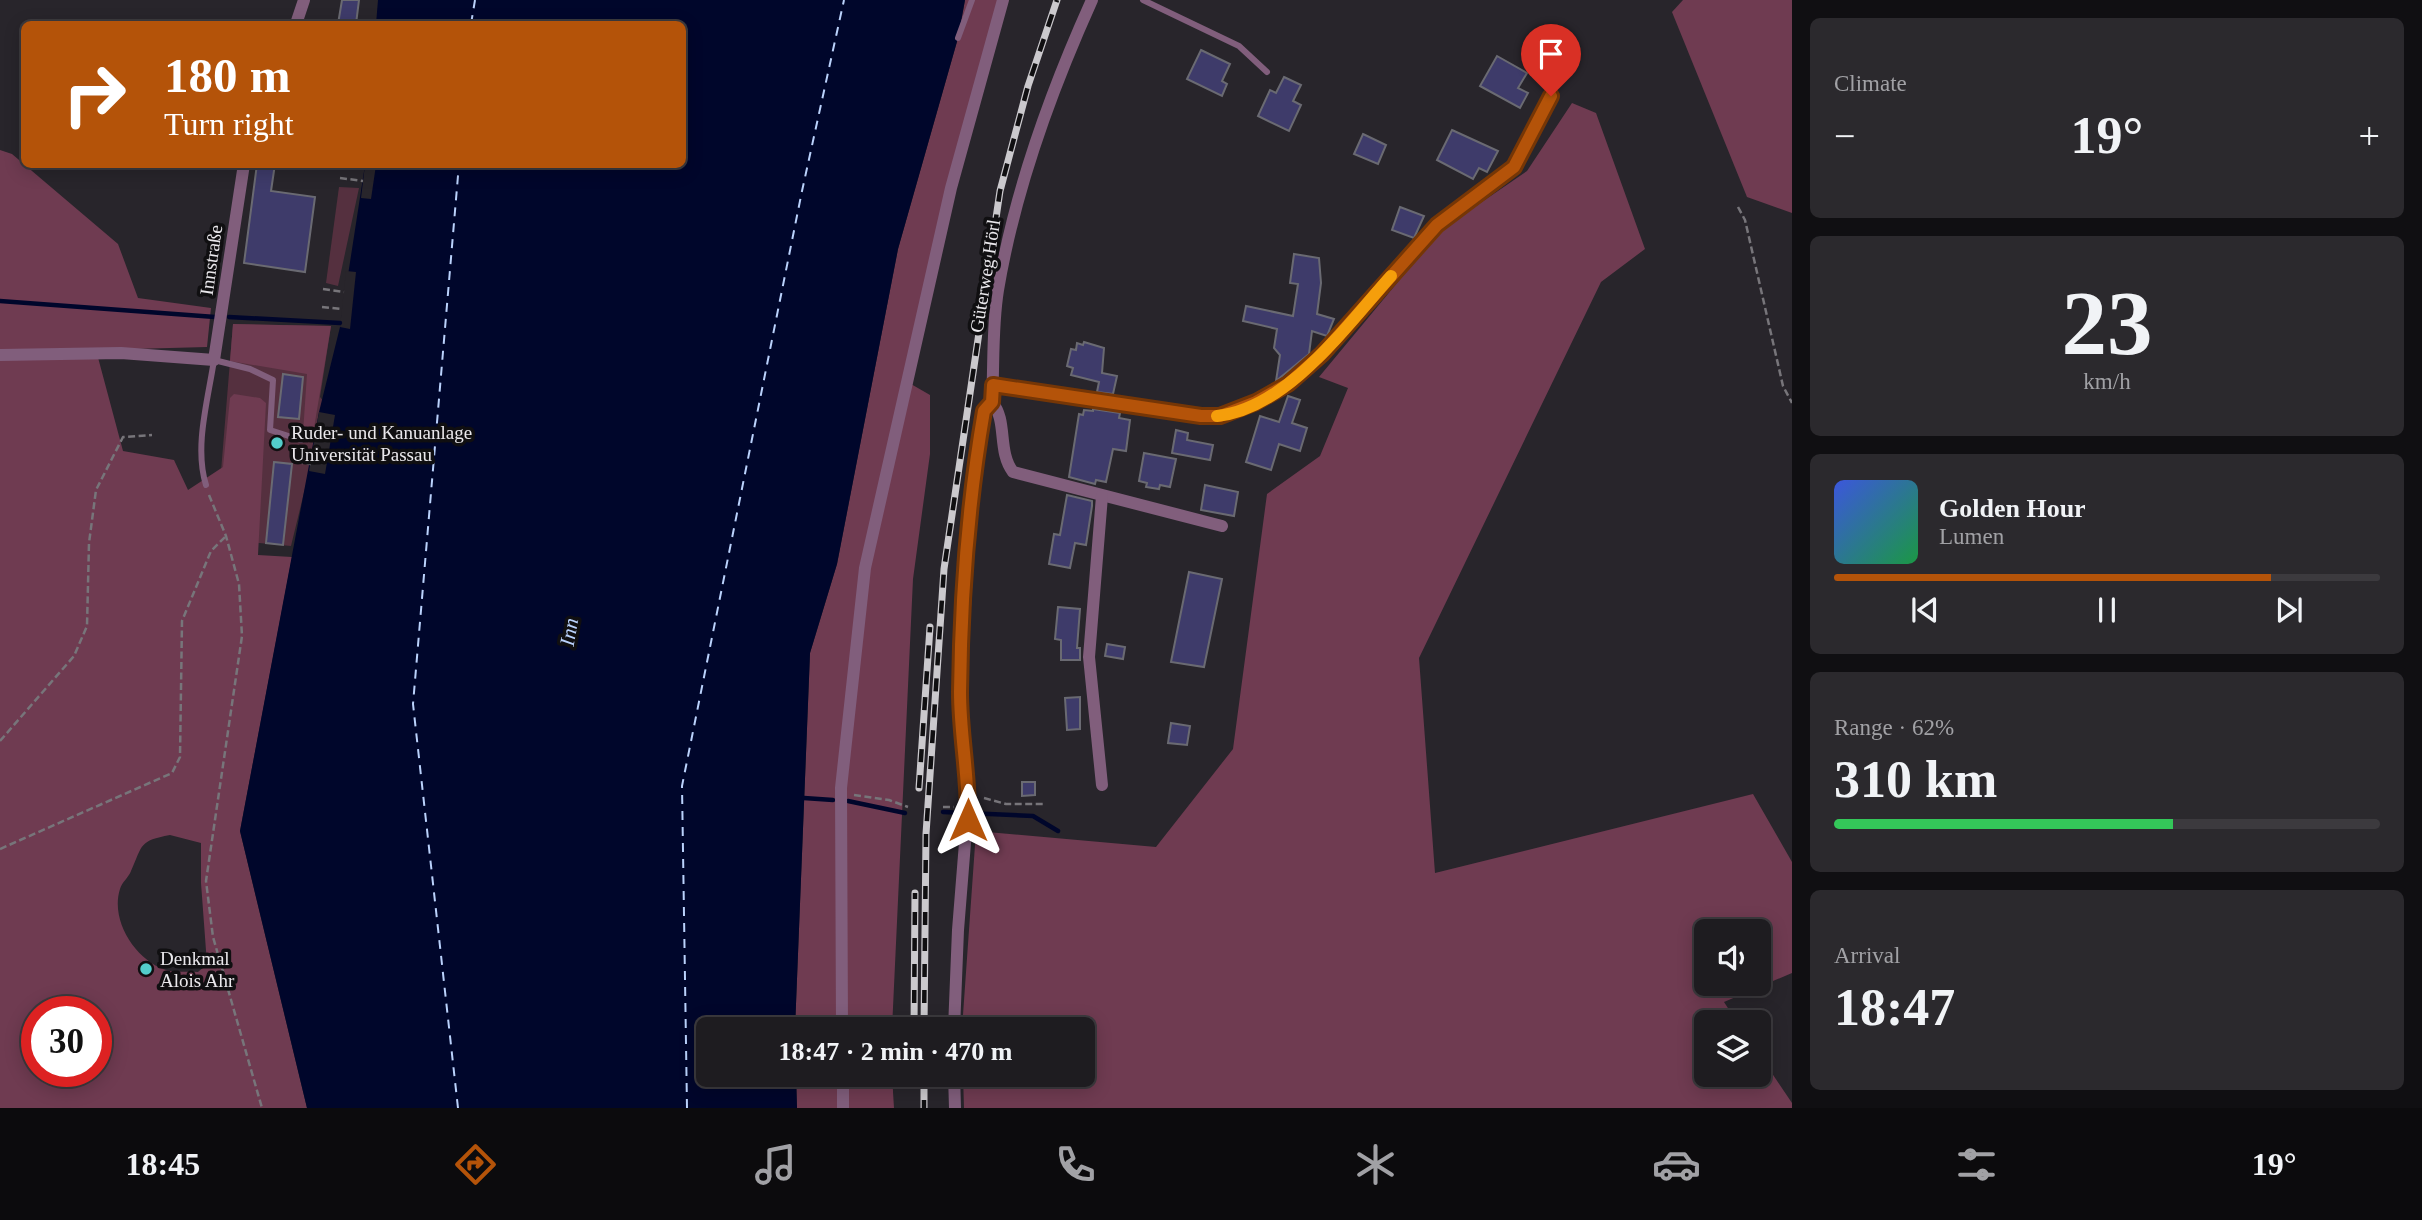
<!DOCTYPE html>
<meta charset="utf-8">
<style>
:root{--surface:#1e1c20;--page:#2b292d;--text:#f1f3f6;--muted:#a1a1a5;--line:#3c3a3e;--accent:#b45309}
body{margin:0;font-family:Georgia,serif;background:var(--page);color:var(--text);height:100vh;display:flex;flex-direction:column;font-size:26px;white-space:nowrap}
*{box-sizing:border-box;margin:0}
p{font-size:23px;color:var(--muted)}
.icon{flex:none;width:38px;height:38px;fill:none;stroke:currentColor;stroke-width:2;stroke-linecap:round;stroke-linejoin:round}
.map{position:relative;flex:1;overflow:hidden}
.drawer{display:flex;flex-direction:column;gap:18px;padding:18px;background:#100f12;width:630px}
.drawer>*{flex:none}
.guide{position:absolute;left:21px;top:21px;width:665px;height:147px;border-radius:10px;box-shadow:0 4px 18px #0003,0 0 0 2px var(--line);background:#b45309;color:#fff;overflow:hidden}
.fabs{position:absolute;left:1694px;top:919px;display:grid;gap:14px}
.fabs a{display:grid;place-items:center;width:77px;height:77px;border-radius:10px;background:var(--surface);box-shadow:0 4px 18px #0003,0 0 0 2px var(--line);font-size:35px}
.speed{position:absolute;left:21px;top:996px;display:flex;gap:14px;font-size:35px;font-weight:700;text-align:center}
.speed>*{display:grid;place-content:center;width:91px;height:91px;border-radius:50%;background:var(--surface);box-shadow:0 4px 18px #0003,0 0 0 2px var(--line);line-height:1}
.speed .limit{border:10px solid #d22;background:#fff;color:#111}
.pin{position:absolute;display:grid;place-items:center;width:60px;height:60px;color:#fff;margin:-72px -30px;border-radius:50% 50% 50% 0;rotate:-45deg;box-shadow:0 0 7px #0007}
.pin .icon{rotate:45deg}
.me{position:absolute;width:77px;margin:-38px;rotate:0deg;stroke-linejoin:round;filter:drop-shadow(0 0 5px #0008)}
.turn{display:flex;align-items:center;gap:24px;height:147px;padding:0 28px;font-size:32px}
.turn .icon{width:91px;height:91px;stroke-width:2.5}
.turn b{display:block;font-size:49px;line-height:60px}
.big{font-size:52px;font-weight:800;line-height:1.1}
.drawer .tile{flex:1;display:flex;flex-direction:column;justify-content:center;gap:10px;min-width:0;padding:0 24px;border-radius:10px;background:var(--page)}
.drawer .dial{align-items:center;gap:0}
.dial b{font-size:91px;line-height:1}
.song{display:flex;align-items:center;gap:21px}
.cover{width:84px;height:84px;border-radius:10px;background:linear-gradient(135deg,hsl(230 70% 55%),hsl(140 70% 35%))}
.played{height:7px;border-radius:4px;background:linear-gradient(90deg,var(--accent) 80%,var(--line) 80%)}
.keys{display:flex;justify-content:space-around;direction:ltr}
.heat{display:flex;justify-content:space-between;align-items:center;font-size:38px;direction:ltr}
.charge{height:10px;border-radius:5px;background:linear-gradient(90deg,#34c759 62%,var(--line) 0)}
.trip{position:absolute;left:696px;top:1017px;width:399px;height:70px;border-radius:10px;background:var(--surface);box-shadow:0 4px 18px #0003,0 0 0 2px var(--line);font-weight:800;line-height:70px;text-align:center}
.tab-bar{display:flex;height:112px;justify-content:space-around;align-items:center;background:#0c0b0d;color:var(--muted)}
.tab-bar .icon{width:49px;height:49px}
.tab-bar .current{color:var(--accent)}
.tab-bar b{font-size:32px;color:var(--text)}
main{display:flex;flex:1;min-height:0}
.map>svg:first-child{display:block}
</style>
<main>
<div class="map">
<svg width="1792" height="1108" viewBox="0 0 1792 1108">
<rect width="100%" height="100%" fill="#28252b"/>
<g fill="#55303f">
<path d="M339,187L359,188L338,286L326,283Z"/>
<path d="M233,324L331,326L320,397L335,415L309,472L291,546L239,541L219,496Z"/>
</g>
<g fill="#6f3b51" fill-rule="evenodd">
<path d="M965,0H998L904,380L930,395V454L913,579L892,1029H795L810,653L837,564L898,249L958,38Z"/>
<path d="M1683,0H1792V213L1747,197L1672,12Z"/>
<path d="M1572,103L1596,113L1645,249L1601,282L1419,658L1435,873L1753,794L1792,862V973L1724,1002L1737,1022H1706V1074H1759V1054L1792,1103V1108H964L963,1075L1083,1074V1029H962L976,831L1156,847L1233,749L1267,494L1320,456L1348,388L1319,377L1441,230L1527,171ZM1706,931H1759V984H1706Z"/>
<path d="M0,150L12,154L118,244L138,298L211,308L207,347L96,350L123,451L174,460L188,490L223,467L230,398L234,394L260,398L266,403L258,555L292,557L240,831L307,1108H0ZM170,835L201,843V883L207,964L198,972C189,971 175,973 166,970C135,960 110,920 120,889C122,882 129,877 131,871C143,844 139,841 170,835ZM37,1012H96V1071H37Z"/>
<path d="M233,324L331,326L313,434L303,433L307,374L230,361Z"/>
<path d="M796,1075H892L894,1108H797Z"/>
</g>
<path fill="#00062b" d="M378,0H965L958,38L898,249L837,564L810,653L795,1029H709V1074L796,1075L797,1108H307L240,831L319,412L340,327L365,165L682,164V24H376Z"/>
<g fill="#28252b">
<path d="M365,165H376L371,199L361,198Z"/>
<path d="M346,271L356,272L350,329L340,327Z"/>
<path d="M319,412L335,415L325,474L309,471Z"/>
</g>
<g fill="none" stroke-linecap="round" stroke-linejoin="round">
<g stroke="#00062b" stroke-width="4.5">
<path d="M0,301L215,317"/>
<path d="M229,317L340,323"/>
<path d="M804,798L833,800"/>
<path d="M848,801L905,813"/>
<path d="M943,812L1033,816L1058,831"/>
</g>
<g stroke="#bad2fc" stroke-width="2" stroke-dasharray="9 7" stroke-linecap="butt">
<path d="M471,24L475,0"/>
<path d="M458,1108L413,704L459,164"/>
<path d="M687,1108L682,786L802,191L844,0"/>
</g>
</g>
<g fill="#3e3b6a" stroke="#6a6a72" stroke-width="2">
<path d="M342,0H359L356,24H338Z"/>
<path d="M1201,50L1230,64L1222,81L1227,84L1222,96L1187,79Z"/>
<path d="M1497,56L1527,73L1518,88L1528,93L1520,108L1480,86Z"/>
<path d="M1284,77L1301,85L1293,101L1301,105L1289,131L1258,116L1270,90L1276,93Z"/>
<path d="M1452,130L1498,151L1487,172L1479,168L1473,179L1437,160Z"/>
<path d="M1363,134L1386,145L1378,164L1354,154Z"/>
<path d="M257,164H275L271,191L315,197L305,272L244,263Z"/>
<path d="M1400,207L1424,216L1414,238L1392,230Z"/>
<path d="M1294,254L1319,258L1321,283L1317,314L1334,319L1327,336L1312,331L1309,354L1276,381L1280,355L1274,348L1277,329L1243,321L1246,306L1293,316L1298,284L1290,283Z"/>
<path d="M1084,342L1104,348L1102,373L1117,376L1113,394L1097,392L1099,382L1071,375L1073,368L1067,366L1071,349L1076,350L1077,343L1083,345Z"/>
<path d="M283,374L303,377L299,419L278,417Z"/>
<path d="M1288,396L1300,400L1292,423L1307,428L1300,451L1279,444L1271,470L1246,462L1260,416L1279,422Z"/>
<path d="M1093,409L1120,413L1119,418L1130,420L1126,451L1113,449L1106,482L1096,480L1095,484L1069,477L1079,414L1083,415L1084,410L1093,411Z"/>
<path d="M1176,430L1188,433L1187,440L1213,445L1210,460L1172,453Z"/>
<path d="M1144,453L1176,459L1170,487L1160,485L1159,489L1146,487L1147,483L1139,481Z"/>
<path d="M274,462L292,464L283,545L266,543Z"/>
<path d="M1205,485L1238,492L1234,516L1201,510Z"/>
<path d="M1067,495L1092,501V506L1086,545L1075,543L1070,568L1049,564L1054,534L1060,535Z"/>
<path d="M1189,572L1222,579L1204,667L1171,662Z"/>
<path d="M1058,607L1080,609L1077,648H1080V660H1061V640L1055,639Z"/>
<path d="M1107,644L1125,647L1123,659L1105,656Z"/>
<path d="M1080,697V729L1067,730L1065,698Z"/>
<path d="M1171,723L1190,726L1187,745L1168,743Z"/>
<path d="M1022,782H1035V795L1022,796Z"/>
</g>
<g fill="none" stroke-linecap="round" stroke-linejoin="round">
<g stroke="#77757a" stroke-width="2.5" stroke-dasharray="7 3.5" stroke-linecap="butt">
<path d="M340,178L363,181"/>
<path d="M1738,207L1745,220L1783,386L1792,403"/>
<path d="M323,289L344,292"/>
<path d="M322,307L342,309"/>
<path d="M299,451L297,462L311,464"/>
<path d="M303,452L312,453"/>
<path d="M209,495L226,536L239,584L242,636L206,881L213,937L262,1108"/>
<path d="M0,741L74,656L87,626L89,543L96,490L123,437L152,435"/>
<path d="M854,795L889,800L908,807"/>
<path d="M984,798L1006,804H1043"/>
<path d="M943,807H954"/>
<path d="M0,849L172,773L180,757L182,621L211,551L225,537"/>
</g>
<g stroke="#815e7c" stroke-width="6">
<path d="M1143,0L1239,46L1267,72"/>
<path d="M958,38L972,0"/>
<path d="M206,485C194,447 208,400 214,360L250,369L273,380L270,430L301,440"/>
</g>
<g stroke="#815e7c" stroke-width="12">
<path d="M296,24L304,0"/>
<path d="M0,355L121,353L214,360L244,164"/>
<path d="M993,385L1201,416H1220L1256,402L1288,384L1322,354L1437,225L1514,167L1551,96"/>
<path d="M992,402C1008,421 997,451 1013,472L1222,526"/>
<path d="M1102,785L1089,657L1102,496"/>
<path d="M842,1029L841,788L865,568L951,188L1003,0"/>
<path d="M954,1029L958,930L969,793L960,692L971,504L984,411L992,402C994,365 992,327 998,290C1015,189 1050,93 1092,0"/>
<path d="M843,1074V1108"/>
<path d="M954,1074L955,1108"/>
</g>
<g stroke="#cbc9cd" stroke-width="7">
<g id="rail">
<path d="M919,788L930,627"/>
<path d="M914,1029L915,893"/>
<path d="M924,1029L926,834L944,569L1000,191L1028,86L1057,0"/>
<path d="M924,1074V1108"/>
</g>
</g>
<use href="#rail" stroke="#100f11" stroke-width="4.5" stroke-dasharray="13" stroke-linecap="butt"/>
</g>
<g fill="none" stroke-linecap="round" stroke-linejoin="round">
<g stroke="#753606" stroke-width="18">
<path id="route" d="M968,820C969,777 960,735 960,692C961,599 968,503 984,411L992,402L993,385L1201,416H1220L1256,402L1288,384L1322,354L1437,225L1514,167L1551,96"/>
</g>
<use href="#route" stroke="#b45309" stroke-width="12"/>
<path stroke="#f59e0b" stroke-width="12" d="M1217,416C1287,409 1347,325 1391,276"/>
</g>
<g fill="#53cdcb" stroke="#100f11" stroke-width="2.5">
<circle cx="277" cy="443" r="7"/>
<circle cx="146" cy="969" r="7"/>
</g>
<g text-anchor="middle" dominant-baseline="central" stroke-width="7" stroke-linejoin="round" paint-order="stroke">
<g font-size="19" fill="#eae8ec" stroke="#100f11">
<text transform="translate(211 260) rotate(-82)">Innstraße</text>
<text transform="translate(985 276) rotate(-81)">Güterweg Hörl</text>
</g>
<g font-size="19" fill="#eae8ec" stroke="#100f11" text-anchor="start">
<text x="291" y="432">Ruder- und Kanuanlage<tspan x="291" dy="22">Universität Passau</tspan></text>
<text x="160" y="958">Denkmal<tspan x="160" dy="22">Alois Ahr</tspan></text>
</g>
<g font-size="21" font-style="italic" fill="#bad2fc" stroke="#100f11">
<text transform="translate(569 632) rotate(-80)">Inn</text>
</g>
</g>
</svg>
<div class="fabs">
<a><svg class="icon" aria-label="sound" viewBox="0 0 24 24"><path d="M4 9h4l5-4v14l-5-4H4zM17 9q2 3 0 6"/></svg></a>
<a><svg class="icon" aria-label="layers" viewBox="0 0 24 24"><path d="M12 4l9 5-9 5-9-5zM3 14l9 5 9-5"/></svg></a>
</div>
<div class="speed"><div class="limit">30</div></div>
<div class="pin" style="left:1551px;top:96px;background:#d93025"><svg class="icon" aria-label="arrive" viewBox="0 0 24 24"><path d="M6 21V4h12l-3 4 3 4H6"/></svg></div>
<svg class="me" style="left:968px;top:820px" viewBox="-20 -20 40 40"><path d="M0-17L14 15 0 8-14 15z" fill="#b45309" stroke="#fff" stroke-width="4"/></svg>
<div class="trip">18:47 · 2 min · 470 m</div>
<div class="guide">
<div class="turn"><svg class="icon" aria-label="right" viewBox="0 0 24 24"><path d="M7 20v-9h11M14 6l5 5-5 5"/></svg><div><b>180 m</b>Turn right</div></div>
</div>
</div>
<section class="drawer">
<div class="tile"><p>Climate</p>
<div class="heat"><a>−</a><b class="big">19°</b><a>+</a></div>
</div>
<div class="tile dial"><b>23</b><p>km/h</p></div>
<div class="tile">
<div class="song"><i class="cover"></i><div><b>Golden Hour</b><p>Lumen</p></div></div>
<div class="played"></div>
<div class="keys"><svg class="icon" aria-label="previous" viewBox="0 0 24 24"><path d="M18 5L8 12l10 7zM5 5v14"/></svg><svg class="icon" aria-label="pause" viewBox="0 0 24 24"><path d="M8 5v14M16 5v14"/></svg><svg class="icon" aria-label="next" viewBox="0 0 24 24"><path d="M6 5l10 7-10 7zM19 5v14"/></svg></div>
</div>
<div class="tile"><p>Range · 62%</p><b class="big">310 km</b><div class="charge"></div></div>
<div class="tile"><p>Arrival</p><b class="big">18:47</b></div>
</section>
</main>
<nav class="tab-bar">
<b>18:45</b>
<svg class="icon current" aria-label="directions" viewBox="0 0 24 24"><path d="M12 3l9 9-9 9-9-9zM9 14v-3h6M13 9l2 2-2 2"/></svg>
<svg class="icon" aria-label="music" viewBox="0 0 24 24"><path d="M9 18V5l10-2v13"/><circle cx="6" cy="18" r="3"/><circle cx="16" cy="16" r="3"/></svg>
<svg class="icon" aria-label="phone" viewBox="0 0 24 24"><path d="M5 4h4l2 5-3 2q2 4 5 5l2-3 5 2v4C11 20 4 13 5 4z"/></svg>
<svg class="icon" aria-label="climate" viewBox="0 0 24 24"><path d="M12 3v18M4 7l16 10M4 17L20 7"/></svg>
<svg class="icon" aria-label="car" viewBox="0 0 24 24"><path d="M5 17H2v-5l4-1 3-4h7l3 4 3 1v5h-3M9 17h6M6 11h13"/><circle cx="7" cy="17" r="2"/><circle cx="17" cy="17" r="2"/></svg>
<svg class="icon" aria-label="filters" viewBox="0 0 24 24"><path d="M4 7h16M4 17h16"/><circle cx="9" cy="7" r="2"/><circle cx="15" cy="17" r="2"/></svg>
<b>19°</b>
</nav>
